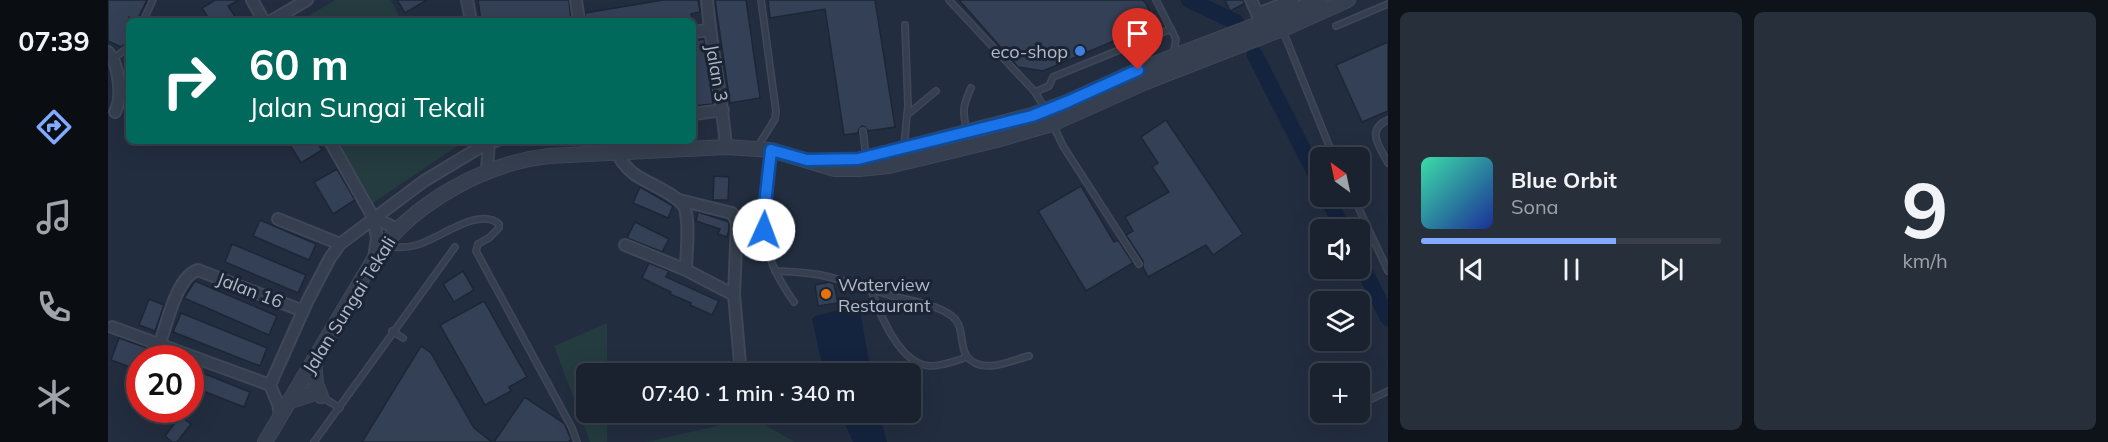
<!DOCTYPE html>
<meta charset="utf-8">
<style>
:root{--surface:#1a222f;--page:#272f3b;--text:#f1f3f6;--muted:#9fa4aa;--line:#383f4b;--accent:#82abff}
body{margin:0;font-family:Mulish,sans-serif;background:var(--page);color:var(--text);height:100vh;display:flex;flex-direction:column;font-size:22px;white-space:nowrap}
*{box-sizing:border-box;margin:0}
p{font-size:20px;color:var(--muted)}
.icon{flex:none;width:33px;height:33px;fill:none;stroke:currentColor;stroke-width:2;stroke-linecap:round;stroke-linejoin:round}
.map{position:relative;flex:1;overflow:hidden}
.side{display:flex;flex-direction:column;gap:12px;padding:12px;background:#0e131a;width:720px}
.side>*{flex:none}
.hud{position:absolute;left:18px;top:18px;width:570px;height:126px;border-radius:9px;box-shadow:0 6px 24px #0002,0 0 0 2px var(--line);background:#00695c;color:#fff;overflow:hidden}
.needle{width:39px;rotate:327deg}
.controls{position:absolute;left:1202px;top:147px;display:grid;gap:12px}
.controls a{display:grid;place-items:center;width:60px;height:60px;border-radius:9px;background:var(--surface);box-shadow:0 6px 24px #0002,0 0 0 2px var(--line);font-size:30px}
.speed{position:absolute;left:18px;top:345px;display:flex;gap:12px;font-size:30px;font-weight:700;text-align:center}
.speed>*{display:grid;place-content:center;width:78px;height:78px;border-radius:50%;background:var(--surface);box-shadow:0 6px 24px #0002,0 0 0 2px var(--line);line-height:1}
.speed .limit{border:9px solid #d22;background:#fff;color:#111}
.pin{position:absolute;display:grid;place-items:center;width:51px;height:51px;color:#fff;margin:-62px -26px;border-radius:50% 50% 50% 0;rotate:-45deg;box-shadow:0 0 6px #0007}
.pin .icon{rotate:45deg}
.me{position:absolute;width:66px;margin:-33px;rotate:2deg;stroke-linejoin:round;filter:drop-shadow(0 0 4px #0008)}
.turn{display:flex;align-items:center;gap:21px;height:126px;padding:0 24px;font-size:27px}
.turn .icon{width:78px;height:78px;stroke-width:2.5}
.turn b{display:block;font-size:42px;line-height:51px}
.side .widget{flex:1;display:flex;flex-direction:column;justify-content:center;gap:9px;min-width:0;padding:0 21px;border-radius:9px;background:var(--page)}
.side .dial{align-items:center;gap:0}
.dial b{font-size:78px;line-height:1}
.song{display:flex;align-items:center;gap:18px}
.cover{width:72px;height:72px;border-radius:9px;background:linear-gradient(135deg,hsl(160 70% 55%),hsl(230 70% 35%))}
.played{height:6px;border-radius:3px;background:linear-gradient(90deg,var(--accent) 65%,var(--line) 65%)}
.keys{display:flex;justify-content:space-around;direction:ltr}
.side .tiles{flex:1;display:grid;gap:12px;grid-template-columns:repeat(2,1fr)}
.trip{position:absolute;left:468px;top:363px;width:345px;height:60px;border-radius:9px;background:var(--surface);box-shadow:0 6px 24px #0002,0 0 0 2px var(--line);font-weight:600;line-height:60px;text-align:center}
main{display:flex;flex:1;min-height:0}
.tabs{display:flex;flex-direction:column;width:108px;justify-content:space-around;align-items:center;background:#0a0e13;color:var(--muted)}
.tabs .icon{width:42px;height:42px}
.tabs .selected{color:var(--accent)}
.tabs b{font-size:27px;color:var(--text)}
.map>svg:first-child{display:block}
</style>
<main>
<nav class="tabs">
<b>07:39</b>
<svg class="icon selected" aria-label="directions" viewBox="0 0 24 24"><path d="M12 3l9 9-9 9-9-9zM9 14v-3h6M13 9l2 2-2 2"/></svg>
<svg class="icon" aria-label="music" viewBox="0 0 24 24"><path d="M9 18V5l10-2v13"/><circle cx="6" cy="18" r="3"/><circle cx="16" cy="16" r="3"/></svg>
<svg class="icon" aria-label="phone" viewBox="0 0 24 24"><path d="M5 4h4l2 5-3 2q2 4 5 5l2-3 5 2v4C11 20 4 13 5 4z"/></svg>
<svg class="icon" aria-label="climate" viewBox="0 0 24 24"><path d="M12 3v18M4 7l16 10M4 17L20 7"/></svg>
</nav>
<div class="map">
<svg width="1280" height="442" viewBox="0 0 1280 442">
<rect width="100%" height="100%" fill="#222d3f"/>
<g fill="#243b40">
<path d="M227,0H283L293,21H192Z"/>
<path d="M230,141H353L354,143L265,203Z"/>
<path d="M499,323V373L478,374V412L499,413V442H482L446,346Z"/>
<path d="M645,418L687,442H538Z"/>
</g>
<g fill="#14233e">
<path d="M751,305L763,373H716L704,319L707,316Z"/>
<path d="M732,413H771L779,442H745Z"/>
</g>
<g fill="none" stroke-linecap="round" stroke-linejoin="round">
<g stroke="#14233e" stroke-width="16">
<path d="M1081,0L1128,22"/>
<path d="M1147,55L1212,183"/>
<path d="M1219,196L1235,230"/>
<path d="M1251,260L1280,318"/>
</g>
</g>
<g fill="#334056" stroke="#1d2636" stroke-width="1.5">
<path d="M0,0H39L29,20L21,17V41L13,47L0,41Z"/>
<path d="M107,0H131L120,6L130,21H102L94,8Z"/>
<path d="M289,0H319L297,13Z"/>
<path d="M370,0H461L463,21H373Z"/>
<path d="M555,0H590L592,12L583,14L585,21H478L477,13Z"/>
<path d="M607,0H638L652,98L622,103Z"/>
<path d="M660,0H767L787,127L760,131L757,127L754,126L751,129L750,133L736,135L717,9L662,18Z"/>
<path d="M851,0H1034L1037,2L1045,18L1041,26L935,71L910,67Z"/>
<path d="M1117,0H1136V4L1122,11Z"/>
<path d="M596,39L605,104L585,106V41Z"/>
<path d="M1280,42V111L1254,122L1228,65Z"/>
<path d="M1058,120L1135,234L1105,255L1098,245L1040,277L1035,267V261L1018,235L1025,231L1017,217L1061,192L1044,167L1050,163L1033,137Z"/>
<path d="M188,141H208L214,150L193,163L182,145Z"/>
<path d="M229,169L247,200L225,214L206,182Z"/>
<path d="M606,176L621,177L620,200H605Z"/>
<path d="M973,186L1006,242L1010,240L1025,263L978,291L930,211Z"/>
<path d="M532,187L565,206L560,218L525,203Z"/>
<path d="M590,212L621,222V230L619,237L610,234L612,229L588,221Z"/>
<path d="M152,220L208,244L201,260L145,236Z"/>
<path d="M527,222L561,239L554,252L519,238Z"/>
<path d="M124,244L198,275L190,293L117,262Z"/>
<path d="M541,263L561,271L558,277L611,301L604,315L582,305L583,303L562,294L563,292L534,278Z"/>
<path d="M355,271L366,290L346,302L335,284Z"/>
<path d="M87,281L169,316L161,335L76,298Z"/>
<path d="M722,282L726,284L730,303L710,306L707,285Z"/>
<path d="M41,299L56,305L47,331L31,325Z"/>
<path d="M376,301L419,377L401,387L403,391L377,405L332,325Z"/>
<path d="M73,313L159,348L152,366L65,332Z"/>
<path d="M11,338L68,358H32V371L19,366L3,360Z"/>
<path d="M313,346L323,353L366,428L384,442H254Z"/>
<path d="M82,368L142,392L136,407L82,386Z"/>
<path d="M416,398H418L456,423L463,439L461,442H386Z"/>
<path d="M72,416L83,424L69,442H64L57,436Z"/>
</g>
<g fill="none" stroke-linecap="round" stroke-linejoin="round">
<g stroke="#3f4858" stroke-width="8">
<g id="service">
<path d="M841,0L927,92L937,109"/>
<path d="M1048,0L1068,39L1065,56"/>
<path d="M35,21L45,0"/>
<path d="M1228,26L1280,4"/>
<path d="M1175,31L1226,158"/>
<path d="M6,58L21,47"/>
<path d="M927,92L941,86L945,77L1063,29"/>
<path d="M799,115L828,91"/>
<path d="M1280,120C1257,130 1272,147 1280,163"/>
<path d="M945,125L955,146L1031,264"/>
<path d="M859,130C854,112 855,105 863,88"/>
<path d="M755,131L758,156"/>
<path d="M650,146L667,119L668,111L653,0"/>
<path d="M796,147L800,105L797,25"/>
<path d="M663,152C658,191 649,233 667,270C672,281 679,292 686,302"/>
<path d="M1245,196L1280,271"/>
<path d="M277,246C288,248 298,248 309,245C331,239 371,206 391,224V228L381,238L370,244L368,251L464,428L469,442"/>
<path d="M667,271C684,272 701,272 717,276C741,282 764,290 788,297C806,301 829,305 844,316C860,329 847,353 867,363C882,371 905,360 921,356"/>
<path d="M763,290C772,314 791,364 822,366C835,366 847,361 859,357"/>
<path d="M284,331L295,338"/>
<path d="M214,397L232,408"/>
<path d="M1251,405L1280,391"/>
<path d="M206,442L347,247"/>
</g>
</g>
<g stroke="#3f4858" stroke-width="14">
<g id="minor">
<path d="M144,0L156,21"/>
<path d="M359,0L363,21"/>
<path d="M468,0L471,21"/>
<path d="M599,0C603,49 614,97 618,147"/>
<path d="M1143,0L1152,20"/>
<path d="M1149,14L1185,0"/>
<path d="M163,21L199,0"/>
<path d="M585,32L601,30"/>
<path d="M0,52C11,64 15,98 7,112"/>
<path d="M585,114L615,110"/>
<path d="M222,141L265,217"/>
<path d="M508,151C513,160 517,167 525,173C537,183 573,195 577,209C582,225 578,253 578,270"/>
<path d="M379,170L381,141"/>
<path d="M571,200L624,213L629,222L626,295"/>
<path d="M170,219L232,244"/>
<path d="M517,245L578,270L626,295L633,374"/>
<path d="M266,258L269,238L265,217L285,227H291"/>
<path d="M4,327L162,385L170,404L172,415"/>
<path d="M52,343C59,323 69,276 90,270L195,311"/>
<path d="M162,385L200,300L222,258L232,244L316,181L381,142L388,141"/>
</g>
</g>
<g stroke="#3f4858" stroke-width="16">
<g id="tertiary">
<path d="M728,161L750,160L924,115L959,102L1030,70L1153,23L1179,15L1211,0"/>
<path d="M206,361L208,384L213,396"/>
<path d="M180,402L207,393"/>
<path d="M157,442L266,259C302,204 377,163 441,156L618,147L663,150L727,169H752L781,166L889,140L944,124L1038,82L1182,26L1240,0"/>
</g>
</g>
<use href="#service" stroke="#363f4f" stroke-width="5"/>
<use href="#minor" stroke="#363f4f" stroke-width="10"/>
<use href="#tertiary" stroke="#363f4f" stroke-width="14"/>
</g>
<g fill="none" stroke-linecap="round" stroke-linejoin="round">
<g stroke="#114b97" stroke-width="15">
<path id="route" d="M656,230V213L663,150L699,160L750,159L924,116L959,102L1030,70"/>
</g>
<use href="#route" stroke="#1a73e8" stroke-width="10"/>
</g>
<circle fill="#3f7fe0" stroke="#1b2434" stroke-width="2" cx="972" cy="51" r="6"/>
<circle fill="#e8710a" stroke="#1b2434" stroke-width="2" cx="718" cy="294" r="6"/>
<g text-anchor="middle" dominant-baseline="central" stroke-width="6" stroke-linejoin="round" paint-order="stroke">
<g font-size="18" fill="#b2baca" stroke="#1b2434" text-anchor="end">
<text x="960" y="51">eco-shop</text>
<text x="730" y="284" text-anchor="start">Waterview<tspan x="730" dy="21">Restaurant</tspan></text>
</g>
<g font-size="18" fill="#b2baca" stroke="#1b2434">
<text transform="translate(609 73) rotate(80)">Jalan 3</text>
<text transform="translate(142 290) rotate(21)">Jalan 16</text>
<text transform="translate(241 305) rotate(-58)">Jalan Sungai Tekali</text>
</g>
</g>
</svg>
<div class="controls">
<a><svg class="needle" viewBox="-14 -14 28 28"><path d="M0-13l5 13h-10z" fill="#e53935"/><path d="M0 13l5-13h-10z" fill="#9fa4aa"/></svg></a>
<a><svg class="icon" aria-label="sound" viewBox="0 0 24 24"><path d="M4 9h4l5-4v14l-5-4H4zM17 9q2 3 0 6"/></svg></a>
<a><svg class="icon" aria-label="layers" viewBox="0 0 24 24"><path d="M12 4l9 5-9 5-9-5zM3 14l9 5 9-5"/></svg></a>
<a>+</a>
</div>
<div class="speed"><div class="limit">20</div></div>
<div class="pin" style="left:1030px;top:70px;background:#d93025"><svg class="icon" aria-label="arrive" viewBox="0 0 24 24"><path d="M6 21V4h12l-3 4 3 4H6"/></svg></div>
<svg class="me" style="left:656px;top:230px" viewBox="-20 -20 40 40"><circle r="19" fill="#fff"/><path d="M0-13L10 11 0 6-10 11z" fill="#1a73e8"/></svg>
<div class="trip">07:40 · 1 min · 340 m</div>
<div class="hud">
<div class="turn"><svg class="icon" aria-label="right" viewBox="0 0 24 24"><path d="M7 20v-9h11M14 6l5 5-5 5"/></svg><div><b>60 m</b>Jalan Sungai Tekali</div></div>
</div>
</div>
<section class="side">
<div class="tiles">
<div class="widget">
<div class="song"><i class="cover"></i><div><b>Blue Orbit</b><p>Sona</p></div></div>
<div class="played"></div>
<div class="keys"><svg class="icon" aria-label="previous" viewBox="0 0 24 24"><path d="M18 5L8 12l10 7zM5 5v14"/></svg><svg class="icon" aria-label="pause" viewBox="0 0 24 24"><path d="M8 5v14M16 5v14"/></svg><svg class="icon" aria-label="next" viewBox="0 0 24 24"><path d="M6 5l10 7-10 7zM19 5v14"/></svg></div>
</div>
<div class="widget dial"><b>9</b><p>km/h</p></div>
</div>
</section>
</main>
